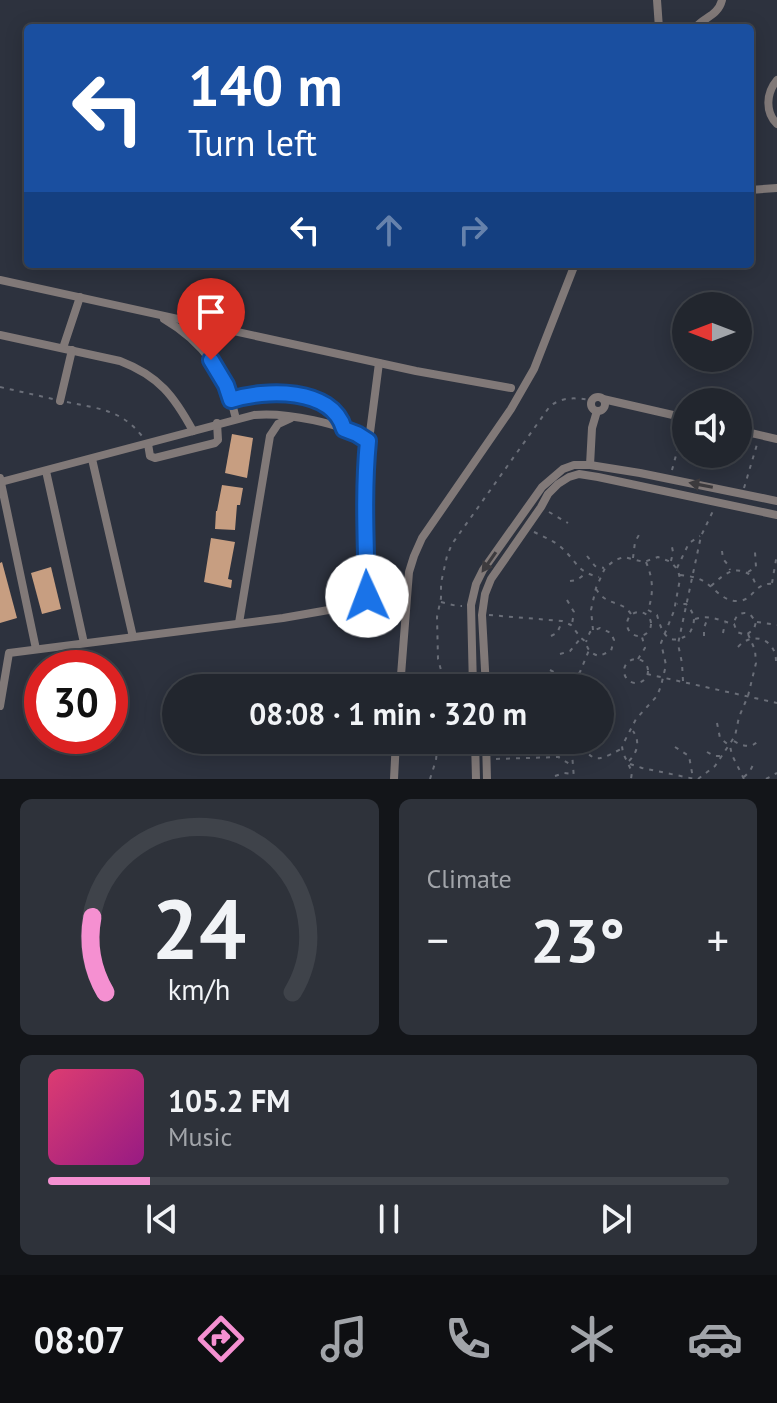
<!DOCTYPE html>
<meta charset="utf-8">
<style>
:root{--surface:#22262e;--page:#2e323a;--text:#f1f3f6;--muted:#a2a5aa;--line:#3f434a;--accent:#f590d1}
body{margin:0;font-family:"PT Sans",sans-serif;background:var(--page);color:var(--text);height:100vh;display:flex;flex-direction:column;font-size:30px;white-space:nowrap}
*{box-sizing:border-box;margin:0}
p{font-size:26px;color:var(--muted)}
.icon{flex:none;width:44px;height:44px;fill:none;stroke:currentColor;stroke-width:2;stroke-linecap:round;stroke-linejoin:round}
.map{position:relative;height:779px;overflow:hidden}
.side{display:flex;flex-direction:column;gap:20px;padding:20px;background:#131519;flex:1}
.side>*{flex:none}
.top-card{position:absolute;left:24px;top:24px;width:730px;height:244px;border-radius:8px;box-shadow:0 4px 20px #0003,0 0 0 2px var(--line);background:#1a4fa0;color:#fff;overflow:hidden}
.needle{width:52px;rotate:270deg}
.buttons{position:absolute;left:672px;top:292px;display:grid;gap:16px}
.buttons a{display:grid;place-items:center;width:80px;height:80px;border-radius:50%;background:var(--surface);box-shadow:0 4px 20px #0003,0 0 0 2px var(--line);font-size:40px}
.speed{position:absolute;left:24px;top:650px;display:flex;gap:16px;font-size:40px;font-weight:700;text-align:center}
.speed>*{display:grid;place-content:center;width:104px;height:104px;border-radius:50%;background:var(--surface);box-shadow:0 4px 20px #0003,0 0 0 2px var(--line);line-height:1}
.speed .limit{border:12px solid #d22;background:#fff;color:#111}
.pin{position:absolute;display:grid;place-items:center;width:68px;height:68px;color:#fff;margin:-82px -34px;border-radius:50% 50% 50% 0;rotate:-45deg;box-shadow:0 0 8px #0007}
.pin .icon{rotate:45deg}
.me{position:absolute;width:88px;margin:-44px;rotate:358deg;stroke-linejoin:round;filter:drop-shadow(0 0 6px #0008)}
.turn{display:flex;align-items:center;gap:28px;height:168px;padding:0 32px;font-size:36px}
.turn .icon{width:104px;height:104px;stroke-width:2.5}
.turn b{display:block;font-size:56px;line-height:68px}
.lanes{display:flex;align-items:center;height:76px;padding:0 32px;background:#0003;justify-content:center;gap:40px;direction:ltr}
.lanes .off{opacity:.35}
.big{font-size:60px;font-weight:800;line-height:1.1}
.side .widget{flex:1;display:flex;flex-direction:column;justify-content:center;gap:12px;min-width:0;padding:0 28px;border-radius:12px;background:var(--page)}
.side .dial{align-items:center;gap:0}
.dial svg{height:208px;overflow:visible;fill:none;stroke:var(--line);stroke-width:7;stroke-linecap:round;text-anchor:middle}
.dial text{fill:var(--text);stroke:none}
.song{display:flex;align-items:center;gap:24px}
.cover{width:96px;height:96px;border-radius:12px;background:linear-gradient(135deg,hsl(340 70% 55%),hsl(310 70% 35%))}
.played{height:8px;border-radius:4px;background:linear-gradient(90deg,var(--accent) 15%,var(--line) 15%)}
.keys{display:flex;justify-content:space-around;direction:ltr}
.heat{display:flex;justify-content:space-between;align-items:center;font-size:44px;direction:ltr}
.side .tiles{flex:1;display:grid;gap:20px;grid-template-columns:1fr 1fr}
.widget:last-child{grid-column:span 2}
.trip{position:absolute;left:162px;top:674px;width:452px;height:80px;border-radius:40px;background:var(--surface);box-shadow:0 4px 20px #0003,0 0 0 2px var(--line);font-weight:800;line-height:80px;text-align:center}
.menu{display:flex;height:128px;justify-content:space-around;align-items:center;background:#0e0f12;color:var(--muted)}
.menu .icon{width:56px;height:56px}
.menu .selected{color:var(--accent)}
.menu b{font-size:36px;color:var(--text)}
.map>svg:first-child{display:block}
</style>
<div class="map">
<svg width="777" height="779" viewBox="0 0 777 779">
<rect width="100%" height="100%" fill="#2d323e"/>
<g fill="#c79e81">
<path d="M232,434L253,438L247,478L225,473Z"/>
<path d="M222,485L243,488L240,505H237L235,530L215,529L216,511H217Z"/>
<path d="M211,538L235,542L228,579L232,580L231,588L204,582Z"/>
<path d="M2,562L17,618L0,623V563Z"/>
<path d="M51,567L61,609L42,614L31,573Z"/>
</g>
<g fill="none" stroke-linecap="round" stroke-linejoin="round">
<g stroke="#6a6e78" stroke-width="2" stroke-dasharray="4 6" stroke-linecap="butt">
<path d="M0,387L53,399"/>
<path d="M67,402C99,409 120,409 142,436"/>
<path d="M672,470L684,426"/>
<path d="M744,488L758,441"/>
<path d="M549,512L568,523"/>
<path d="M534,532C544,537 555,541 563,549C578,563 577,572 599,577"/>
<path d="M722,551L723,559L729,566L730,570"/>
<path d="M587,556L595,566L604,568"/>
<path d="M633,558L635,542L640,533"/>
<path d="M671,561L673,552L671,542"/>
<path d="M646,562C653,578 654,593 648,610"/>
<path d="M677,568L689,543L700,536"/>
<path d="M748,572L756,567L755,552"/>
<path d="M680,575C689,576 697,577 705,582C715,589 724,602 738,601C756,600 752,581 777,584"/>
<path d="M570,581L577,580L585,574"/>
<path d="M772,583L777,554"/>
<path d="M711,586C724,574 735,564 752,576L757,587"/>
<path d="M596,589C607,607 621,599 631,614"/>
<path d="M567,600L574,612L572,624"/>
<path d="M441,602L457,606H462"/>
<path d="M648,610L657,615C662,633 668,648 689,634C696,622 696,615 686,604H677"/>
<circle cx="639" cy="624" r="12"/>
<path d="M489,615L562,621L571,625L581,638L586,642C587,650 592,654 599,656L611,651L614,640L611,633L600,628L590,632L586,642"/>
<path d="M695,619C710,614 720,621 734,624L737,632L746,635L754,629L756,622L750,614C741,611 735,615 734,624"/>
<path d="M757,622L777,625"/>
<path d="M593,630L591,610L593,601L596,588L605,568L615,560L624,557L644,562L658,557L671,562L678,570L680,579L674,611L661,643L666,665L661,686L657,696L636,719L622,746L623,753L632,772L631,779"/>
<path d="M723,633L725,623"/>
<path d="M551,636L557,633L562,622"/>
<path d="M704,636V628L708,617"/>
<path d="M738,647C753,630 776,640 776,661"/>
<path d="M560,654L570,651L580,639"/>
<path d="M638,659L645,648L642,637"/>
<circle cx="636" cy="671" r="12"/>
<path d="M550,670L558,674L562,680"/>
<path d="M647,674L777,703"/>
<path d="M683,681L682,663L678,644L701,536L713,511"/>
<path d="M435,688L441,670L438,659L437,617L441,598V583L447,556L452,544L550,406C564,396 576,398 592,400"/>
<path d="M544,688L559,681L569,682"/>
<path d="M565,688L580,672L589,650"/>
<path d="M717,723L720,738L730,746L732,755L744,779"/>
<path d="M552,740L557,742L561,747L558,757L571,752"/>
<path d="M571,740L574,779"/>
<path d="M575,740C596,761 592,764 621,749"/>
<path d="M734,741C743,747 754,749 760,738"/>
<path d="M439,747L469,745"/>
<path d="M675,747L689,756L693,778"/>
<path d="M707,752L714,756H722"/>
<path d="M496,759L558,757L573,766"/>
<path d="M629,761C638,752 640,741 633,731"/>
<path d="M630,764L642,768L695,779"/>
<path d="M555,776L564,773L573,774"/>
<path d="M744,777L750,771L753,765"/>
<path d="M430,779L436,760L438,740"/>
<path d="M698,779L715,766L735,736L739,717L748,696L756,663L755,650L748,634"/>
<path d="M766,779L777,773"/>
</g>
<g stroke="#817978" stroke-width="8">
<path d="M657,0L659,28"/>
<path d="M695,28C704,17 718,16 722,0"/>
<path d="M777,80C766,93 765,112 777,124"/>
<path d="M750,190L777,188"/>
<path d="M0,280L416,371L511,388"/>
<path d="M164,319C202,341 227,375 236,419"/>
<path d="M0,335L120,361C159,376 174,396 193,431"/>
<path d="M63,348L80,297"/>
<circle cx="598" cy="404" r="7"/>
<path d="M603,399L686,418"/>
<path d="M231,400C265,389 332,387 344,429"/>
<path d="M60,401L72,350"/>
<path d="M738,430L777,439"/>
<path d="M148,444L150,456L155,458L215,443L218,440L217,423"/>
<path d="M92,459L133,637"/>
<path d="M590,465L592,428L597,411"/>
<path d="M46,471L84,643"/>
<path d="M0,478L36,649"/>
<path d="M1,482L254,415C284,412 344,423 368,441"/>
<path d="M239,623L270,436L278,424L291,418"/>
<path d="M400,688L409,572L414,556L422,538L511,409L534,369L575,264"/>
<path d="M473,688L471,605L476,584L483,570L542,487L563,469L574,465H590L640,473L777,501"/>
<path d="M486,688L482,615L485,594L491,579L541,507L548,494L558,484L569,477L579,474L598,477L777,515"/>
<path d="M0,706L9,653L283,618L357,605L367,596L365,471L379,363"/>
<path d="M475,740L476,779"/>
<path d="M486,740L487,779"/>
<path d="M394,779L396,740"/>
</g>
</g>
<defs><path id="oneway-solid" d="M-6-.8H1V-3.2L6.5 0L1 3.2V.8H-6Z" transform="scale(2)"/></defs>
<g fill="#3d3b3e">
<use href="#oneway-solid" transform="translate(701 485) rotate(-169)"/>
<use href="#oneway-solid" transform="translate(489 562) rotate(125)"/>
</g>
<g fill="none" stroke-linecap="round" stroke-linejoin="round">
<g stroke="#114b97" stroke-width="20">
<path id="route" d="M211,360L226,385L231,400C265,389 332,387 344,429L357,434L368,441C363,493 366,544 367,596"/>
</g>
<use href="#route" stroke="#1a73e8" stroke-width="14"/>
</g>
</svg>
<div class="buttons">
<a><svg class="needle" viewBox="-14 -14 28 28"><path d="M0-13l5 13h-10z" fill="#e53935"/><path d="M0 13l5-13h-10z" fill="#a2a5aa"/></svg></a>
<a><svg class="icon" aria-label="sound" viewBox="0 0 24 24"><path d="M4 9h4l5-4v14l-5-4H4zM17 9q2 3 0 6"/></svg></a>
</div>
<div class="speed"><div class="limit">30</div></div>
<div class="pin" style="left:211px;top:360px;background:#d93025"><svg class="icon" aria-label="arrive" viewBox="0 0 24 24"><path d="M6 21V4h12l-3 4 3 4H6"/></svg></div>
<svg class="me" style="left:367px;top:596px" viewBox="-20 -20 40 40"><circle r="19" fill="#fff"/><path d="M0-13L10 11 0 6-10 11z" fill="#1a73e8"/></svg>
<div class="trip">08:08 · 1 min · 320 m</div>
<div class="top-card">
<div class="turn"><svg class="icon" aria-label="left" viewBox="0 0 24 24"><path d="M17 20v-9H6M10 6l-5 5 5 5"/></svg><div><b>140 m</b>Turn left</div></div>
<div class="lanes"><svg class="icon" aria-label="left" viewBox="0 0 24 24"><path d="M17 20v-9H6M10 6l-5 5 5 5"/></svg><svg class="icon off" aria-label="ahead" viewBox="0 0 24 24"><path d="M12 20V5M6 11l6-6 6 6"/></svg><svg class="icon off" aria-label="right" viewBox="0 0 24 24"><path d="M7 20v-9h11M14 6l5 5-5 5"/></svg></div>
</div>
</div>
<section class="side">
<div class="tiles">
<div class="widget dial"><svg viewBox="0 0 100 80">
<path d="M14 69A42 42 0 1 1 86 69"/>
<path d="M14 69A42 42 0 0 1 9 40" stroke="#f590d1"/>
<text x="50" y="56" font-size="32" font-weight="700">24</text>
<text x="50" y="72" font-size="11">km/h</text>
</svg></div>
<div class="widget"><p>Climate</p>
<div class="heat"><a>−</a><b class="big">23°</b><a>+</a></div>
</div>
<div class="widget">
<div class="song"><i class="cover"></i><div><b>105.2 FM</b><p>Music</p></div></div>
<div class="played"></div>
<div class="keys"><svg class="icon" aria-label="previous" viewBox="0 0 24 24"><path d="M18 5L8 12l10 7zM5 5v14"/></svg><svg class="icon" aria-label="pause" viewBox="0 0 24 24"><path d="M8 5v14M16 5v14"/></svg><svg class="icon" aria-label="next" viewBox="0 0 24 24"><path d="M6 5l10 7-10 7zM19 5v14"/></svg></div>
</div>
</div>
</section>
<nav class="menu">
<b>08:07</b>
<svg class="icon selected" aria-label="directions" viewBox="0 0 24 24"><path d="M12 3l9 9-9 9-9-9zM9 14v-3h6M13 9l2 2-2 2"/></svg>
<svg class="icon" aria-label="music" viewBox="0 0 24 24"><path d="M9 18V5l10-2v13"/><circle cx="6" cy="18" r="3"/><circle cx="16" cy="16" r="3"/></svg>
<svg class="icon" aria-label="phone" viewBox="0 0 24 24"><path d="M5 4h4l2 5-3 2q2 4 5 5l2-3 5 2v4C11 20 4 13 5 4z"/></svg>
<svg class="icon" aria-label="climate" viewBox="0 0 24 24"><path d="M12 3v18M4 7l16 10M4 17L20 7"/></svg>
<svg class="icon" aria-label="car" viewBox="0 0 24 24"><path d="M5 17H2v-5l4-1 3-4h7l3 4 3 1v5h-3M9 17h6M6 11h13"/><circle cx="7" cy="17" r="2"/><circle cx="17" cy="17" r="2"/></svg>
</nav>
